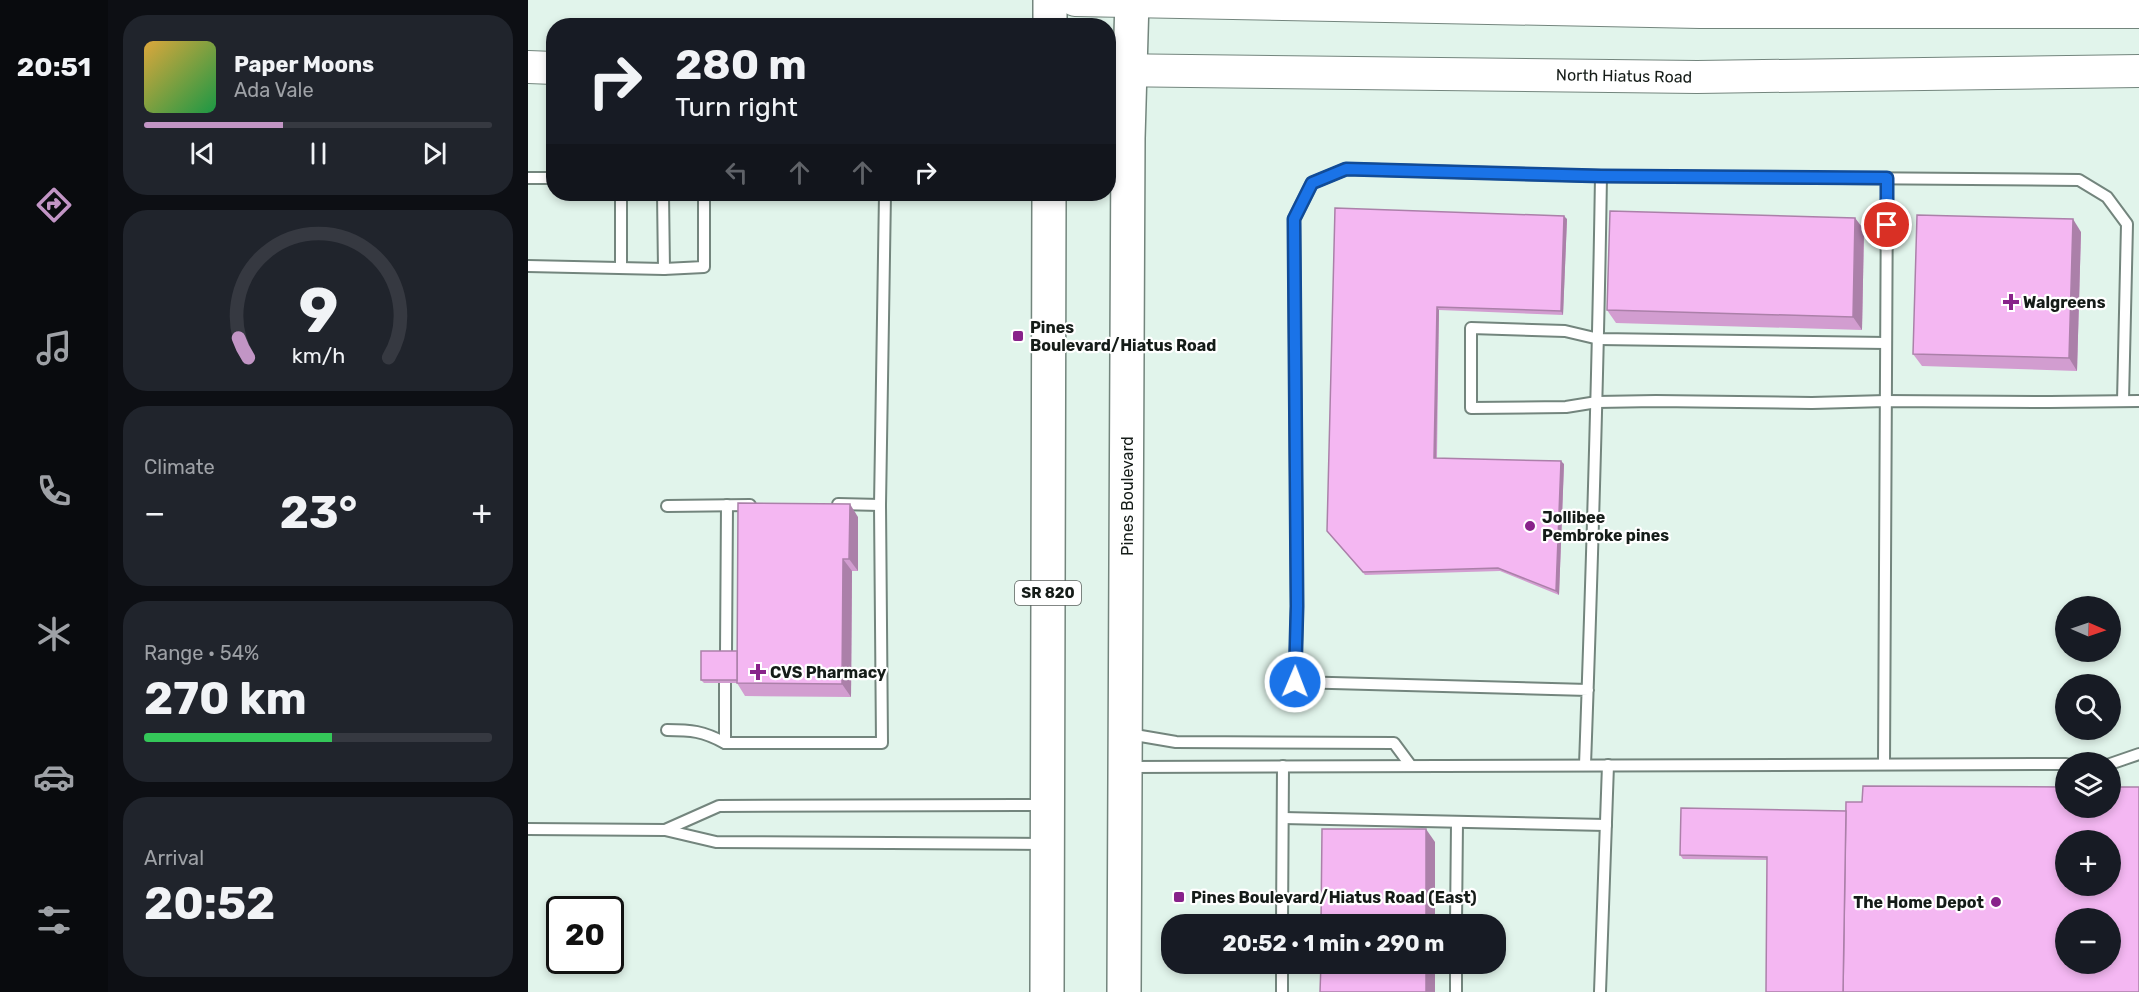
<!DOCTYPE html>
<meta charset="utf-8">
<style>
:root{--surface:#171b24;--page:#20242c;--text:#f1f3f6;--muted:#9ea1a6;--line:#363941;--accent:#c295c5}
body{margin:0;font-family:Rubik,sans-serif;background:var(--page);color:var(--text);height:100vh;display:flex;flex-direction:column;font-size:22px;white-space:nowrap}
*{box-sizing:border-box;margin:0}
p{font-size:20px;color:var(--muted)}
.icon{flex:none;width:33px;height:33px;fill:none;stroke:currentColor;stroke-width:2;stroke-linecap:round;stroke-linejoin:round}
.map{position:relative;flex:1;overflow:hidden}
.details{display:flex;flex-direction:column;gap:15px;padding:15px;background:#0d0f14;width:420px}
.details>*{flex:none}
.banner{position:absolute;left:18px;top:18px;width:570px;height:183px;border-radius:24px;box-shadow:0 3px 9px #0003;background:#171b24;color:var(--text);overflow:hidden}
.needle{width:39px;rotate:92deg}
.controls{position:absolute;left:1527px;top:596px;display:grid;gap:12px}
.controls a{display:grid;place-items:center;width:66px;height:66px;border-radius:50%;background:var(--surface);box-shadow:0 3px 9px #0003;font-size:30px}
.speed{position:absolute;left:18px;top:896px;display:flex;gap:12px;font-size:30px;font-weight:700;text-align:center}
.speed>*{display:grid;place-content:center;width:78px;height:78px;border-radius:50%;background:var(--surface);box-shadow:0 3px 9px #0003;line-height:1}
.speed .limit{border:3px solid #111;border-radius:9px;background:#fff;color:#111}
.pin{position:absolute;display:grid;place-items:center;width:51px;height:51px;color:#fff;margin:-26px;border:3px solid #fff;border-radius:50%;box-shadow:0 2px 6px #0007}
.me{position:absolute;width:66px;margin:-33px;rotate:1deg;stroke-linejoin:round;filter:drop-shadow(0 0 4px #0008)}
.turn{display:flex;align-items:center;gap:21px;height:126px;padding:0 30px;font-size:27px}
.turn .icon{width:78px;height:78px;stroke-width:2.5}
.turn b{display:block;font-size:42px;line-height:51px}
.lanes{display:flex;align-items:center;height:57px;padding:0 30px;background:#0003;justify-content:center;gap:30px;direction:ltr}
.lanes .off{opacity:.35}
.big{font-size:45px;font-weight:700;line-height:1.1}
.details .card{flex:1;display:flex;flex-direction:column;justify-content:center;gap:9px;min-width:0;padding:0 21px;border-radius:24px;background:var(--page)}
.details .dial{align-items:center;gap:0}
.dial svg{height:156px;overflow:visible;fill:none;stroke:var(--line);stroke-width:7;stroke-linecap:round;text-anchor:middle}
.dial text{fill:var(--text);stroke:none}
.song{display:flex;align-items:center;gap:18px}
.cover{width:72px;height:72px;border-radius:9px;background:linear-gradient(135deg,hsl(40 70% 55%),hsl(140 70% 35%))}
.played{height:6px;border-radius:3px;background:linear-gradient(90deg,var(--accent) 40%,var(--line) 40%)}
.keys{display:flex;justify-content:space-around;direction:ltr}
.heat{display:flex;justify-content:space-between;align-items:center;font-size:33px;direction:ltr}
.charge{height:9px;border-radius:4px;background:linear-gradient(90deg,#34c759 54%,var(--line) 0)}
.trip{position:absolute;left:633px;top:914px;width:345px;height:60px;border-radius:24px;background:var(--surface);box-shadow:0 3px 9px #0003;font-weight:700;line-height:60px;text-align:center}
main{display:flex;flex:1;min-height:0}
.tab-bar{display:flex;flex-direction:column;width:108px;justify-content:space-around;align-items:center;background:#090b0e;color:var(--muted)}
.tab-bar .icon{width:42px;height:42px}
.tab-bar .active{color:var(--accent)}
.tab-bar b{font-size:27px;color:var(--text)}
.map>svg:first-child{display:block}
</style>
<main>
<nav class="tab-bar">
<b>20:51</b>
<svg class="icon active" aria-label="directions" viewBox="0 0 24 24"><path d="M12 3l9 9-9 9-9-9zM9 14v-3h6M13 9l2 2-2 2"/></svg>
<svg class="icon" aria-label="music" viewBox="0 0 24 24"><path d="M9 18V5l10-2v13"/><circle cx="6" cy="18" r="3"/><circle cx="16" cy="16" r="3"/></svg>
<svg class="icon" aria-label="phone" viewBox="0 0 24 24"><path d="M5 4h4l2 5-3 2q2 4 5 5l2-3 5 2v4C11 20 4 13 5 4z"/></svg>
<svg class="icon" aria-label="climate" viewBox="0 0 24 24"><path d="M12 3v18M4 7l16 10M4 17L20 7"/></svg>
<svg class="icon" aria-label="car" viewBox="0 0 24 24"><path d="M5 17H2v-5l4-1 3-4h7l3 4 3 1v5h-3M9 17h6M6 11h13"/><circle cx="7" cy="17" r="2"/><circle cx="17" cy="17" r="2"/></svg>
<svg class="icon" aria-label="filters" viewBox="0 0 24 24"><path d="M4 7h16M4 17h16"/><circle cx="9" cy="7" r="2"/><circle cx="15" cy="17" r="2"/></svg>
</nav>
<section class="details">
<div class="card">
<div class="song"><i class="cover"></i><div><b>Paper Moons</b><p>Ada Vale</p></div></div>
<div class="played"></div>
<div class="keys"><svg class="icon" aria-label="previous" viewBox="0 0 24 24"><path d="M18 5L8 12l10 7zM5 5v14"/></svg><svg class="icon" aria-label="pause" viewBox="0 0 24 24"><path d="M8 5v14M16 5v14"/></svg><svg class="icon" aria-label="next" viewBox="0 0 24 24"><path d="M6 5l10 7-10 7zM19 5v14"/></svg></div>
</div>
<div class="card dial"><svg viewBox="0 0 100 80">
<path d="M14 69A42 42 0 1 1 86 69"/>
<path d="M14 69A42 42 0 0 1 9 59" stroke="#c295c5"/>
<text x="50" y="56" font-size="32" font-weight="700">9</text>
<text x="50" y="72" font-size="11">km/h</text>
</svg></div>
<div class="card"><p>Climate</p>
<div class="heat"><a>−</a><b class="big">23°</b><a>+</a></div>
</div>
<div class="card"><p>Range · 54%</p><b class="big">270 km</b><div class="charge"></div></div>
<div class="card"><p>Arrival</p><b class="big">20:52</b></div>
</section>
<div class="map">
<svg width="1611" height="992" viewBox="0 0 1611 992">
<rect width="100%" height="100%" fill="#e1f4eb"/>
<g fill="none" stroke-linecap="round" stroke-linejoin="round">
<g stroke="#73857d" stroke-width="14">
<g id="service">
<path d="M1073,176L1551,180L1579,197L1599,224L1595,401"/>
<path d="M0,178H26"/>
<path d="M93,194V267"/>
<path d="M135,194L136,269"/>
<path d="M0,266L136,269L176,267V194"/>
<path d="M1358,343L1071,339L1037,331L943,328V408L1038,407L1069,402L1128,401L1284,403L1358,401L1522,402L1611,401"/>
<path d="M310,504L352,505"/>
<path d="M139,506L222,505"/>
<path d="M198,654L199,505"/>
<path d="M139,730C163,730 175,731 197,743H354L352,505L357,194"/>
<path d="M601,734L648,742L866,743L883,766"/>
<path d="M197,743V683"/>
<path d="M1356,764L1359,178"/>
<path d="M1582,764L1611,754"/>
<path d="M1057,765C1064,569 1070,373 1073,176L818,169L784,183L766,219L769,606L767,682L1060,690"/>
<path d="M602,767L1538,764"/>
<path d="M755,818L1078,825"/>
<path d="M0,829L137,830L188,842L517,844"/>
<path d="M137,830L191,806L517,805"/>
<path d="M754,924L755,766"/>
<path d="M928,924L929,822"/>
<path d="M754,992V963"/>
<path d="M928,992V963"/>
<path d="M1072,992L1080,765"/>
</g>
</g>
<g stroke="#73857d" stroke-width="34">
<g id="secondary">
<path d="M547,0L1172,12H1611"/>
<path d="M0,67L26,68"/>
<path d="M580,70L1169,77L1611,71"/>
</g>
</g>
<g stroke="#73857d" stroke-width="36">
<g id="trunk">
<path d="M522,26V0"/>
<path d="M519,992L521,194"/>
<path d="M596,992L600,138L604,0"/>
</g>
</g>
<use href="#service" stroke="#fff" stroke-width="10"/>
<use href="#secondary" stroke="#fff" stroke-width="32"/>
<use href="#trunk" stroke="#fff" stroke-width="33"/>
</g>
<g fill="#d29dd0">
<path d="M807,208L1039,219L1035,315L911,310L909,458L1036,464L1031,595L972,571L837,575L802,535Z"/>
<path d="M1327,218L1336,230L1334,330L1088,323L1079,310Z"/>
<path d="M1553,232L1549,371L1394,366L1385,354Z"/>
<path d="M330,517V571H324L323,697L217,696L209,683H176L173,680L209,651Z"/>
<path d="M1334,802L1239,860L1155,859L1152,855L1318,811Z"/>
</g>
<g fill="#ab80a9">
<path d="M1036,216L1039,219L1035,315L1033,311Z"/>
<path d="M1327,218L1336,230L1334,330L1325,317Z"/>
<path d="M1545,219L1553,232L1549,371L1541,358Z"/>
<path d="M909,307L911,310L908,461L906,458Z"/>
<path d="M1033,461L1036,464L1031,595L1028,591Z"/>
<path d="M322,504L330,517V571L321,559Z"/>
<path d="M315,559L324,571L323,697L314,684Z"/>
<path d="M898,829L907,842V924H898Z"/>
<rect x="898" y="963" width="9" height="29"/>
</g>
<g fill="#f4b7f2" stroke="#ab80a9" stroke-width="1.5" fill-rule="evenodd">
<path d="M807,208L1036,216L1033,311L909,307L906,458L1033,461L1028,591L970,568L835,572L799,531Z"/>
<path d="M1082,211L1327,218L1325,317L1079,310Z"/>
<path d="M1389,215L1545,219L1541,358L1385,354Z"/>
<path d="M210,503L322,504L321,559H315L314,684L209,683Z"/>
<rect x="173" y="651" width="36" height="29"/>
<path d="M1335,786L1538,787V807H1582V787H1611V992H1315L1318,802H1334ZM1538,840H1582V885H1538ZM1538,918H1582V963H1538Z"/>
<path d="M1153,808L1318,811L1315,992H1238L1239,857L1152,855Z"/>
<path d="M794,829H898V924H793Z"/>
<path d="M793,963H898V992H792Z"/>
</g>
<g fill="none" stroke-linecap="round" stroke-linejoin="round">
<g stroke="#114b97" stroke-width="15">
<path id="route" d="M767,682L769,606L766,219L784,183L818,169L1073,176L1359,178V225"/>
</g>
<use href="#route" stroke="#1a73e8" stroke-width="10"/>
</g>
<g fill="#88228a" stroke="#fff" stroke-width="2">
<path d="M1480 293h6v6h6v6h-6v6h-6v-6h-6v-6h6z"/>
<rect x="484" y="330" width="12" height="12" rx="3"/>
<circle cx="1002" cy="526" r="6"/>
<path d="M227 663h6v6h6v6h-6v6h-6v-6h-6v-6h6z"/>
<rect x="645" y="891" width="12" height="12" rx="3"/>
<circle cx="1468" cy="902" r="6"/>
</g>
<g text-anchor="middle" dominant-baseline="central" stroke-width="4.5" stroke-linejoin="round" paint-order="stroke">
<rect fill="#fff" stroke="#5b605d" stroke-width="1.5" x="487" y="581" width="66" height="24" rx="4.5"/>
<g font-size="15" font-weight="bold" fill="#151c18">
<text x="520" y="593">SR 820</text>
</g>
<g font-size="16" fill="#151c18" stroke="#fff">
<text transform="translate(1096 76) rotate(1)">North Hiatus Road</text>
<text transform="translate(599 496) rotate(-90)">Pines Boulevard</text>
</g>
<g font-size="16" font-weight="bold" fill="#151c18" stroke="#fff" text-anchor="start">
<text x="1495" y="302">Walgreens</text>
<text x="502" y="327">Pines<tspan x="502" dy="18">Boulevard/Hiatus Road</tspan></text>
<text x="1014" y="517">Jollibee<tspan x="1014" dy="18">Pembroke pines</tspan></text>
<text x="242" y="672">CVS Pharmacy</text>
<text x="663" y="897">Pines Boulevard/Hiatus Road (East)</text>
<text x="1456" y="902" text-anchor="end">The Home Depot</text>
</g>
</g>
</svg>
<div class="controls">
<a><svg class="needle" viewBox="-14 -14 28 28"><path d="M0-13l5 13h-10z" fill="#e53935"/><path d="M0 13l5-13h-10z" fill="#9ea1a6"/></svg></a>
<a><svg class="icon" aria-label="search" viewBox="0 0 24 24"><circle cx="10" cy="10" r="6"/><path d="M15 15l6 6"/></svg></a>
<a><svg class="icon" aria-label="layers" viewBox="0 0 24 24"><path d="M12 4l9 5-9 5-9-5zM3 14l9 5 9-5"/></svg></a>
<a>+</a>
<a>−</a>
</div>
<div class="speed"><div class="limit">20</div></div>
<div class="pin" style="left:1359px;top:225px;background:#d93025"><svg class="icon" aria-label="arrive" viewBox="0 0 24 24"><path d="M6 21V4h12l-3 4 3 4H6"/></svg></div>
<svg class="me" style="left:767px;top:682px" viewBox="-20 -20 40 40"><circle r="17" fill="#1a73e8" stroke="#fff" stroke-width="3"/><path d="M0-11L8 9 0 5-8 9z" fill="#fff"/></svg>
<div class="trip">20:52 · 1 min · 290 m</div>
<div class="banner">
<div class="turn"><svg class="icon" aria-label="right" viewBox="0 0 24 24"><path d="M7 20v-9h11M14 6l5 5-5 5"/></svg><div><b>280 m</b>Turn right</div></div>
<div class="lanes"><svg class="icon off" aria-label="left" viewBox="0 0 24 24"><path d="M17 20v-9H6M10 6l-5 5 5 5"/></svg><svg class="icon off" aria-label="ahead" viewBox="0 0 24 24"><path d="M12 20V5M6 11l6-6 6 6"/></svg><svg class="icon off" aria-label="ahead" viewBox="0 0 24 24"><path d="M12 20V5M6 11l6-6 6 6"/></svg><svg class="icon" aria-label="right" viewBox="0 0 24 24"><path d="M7 20v-9h11M14 6l5 5-5 5"/></svg></div>
</div>
</div>
</main>
